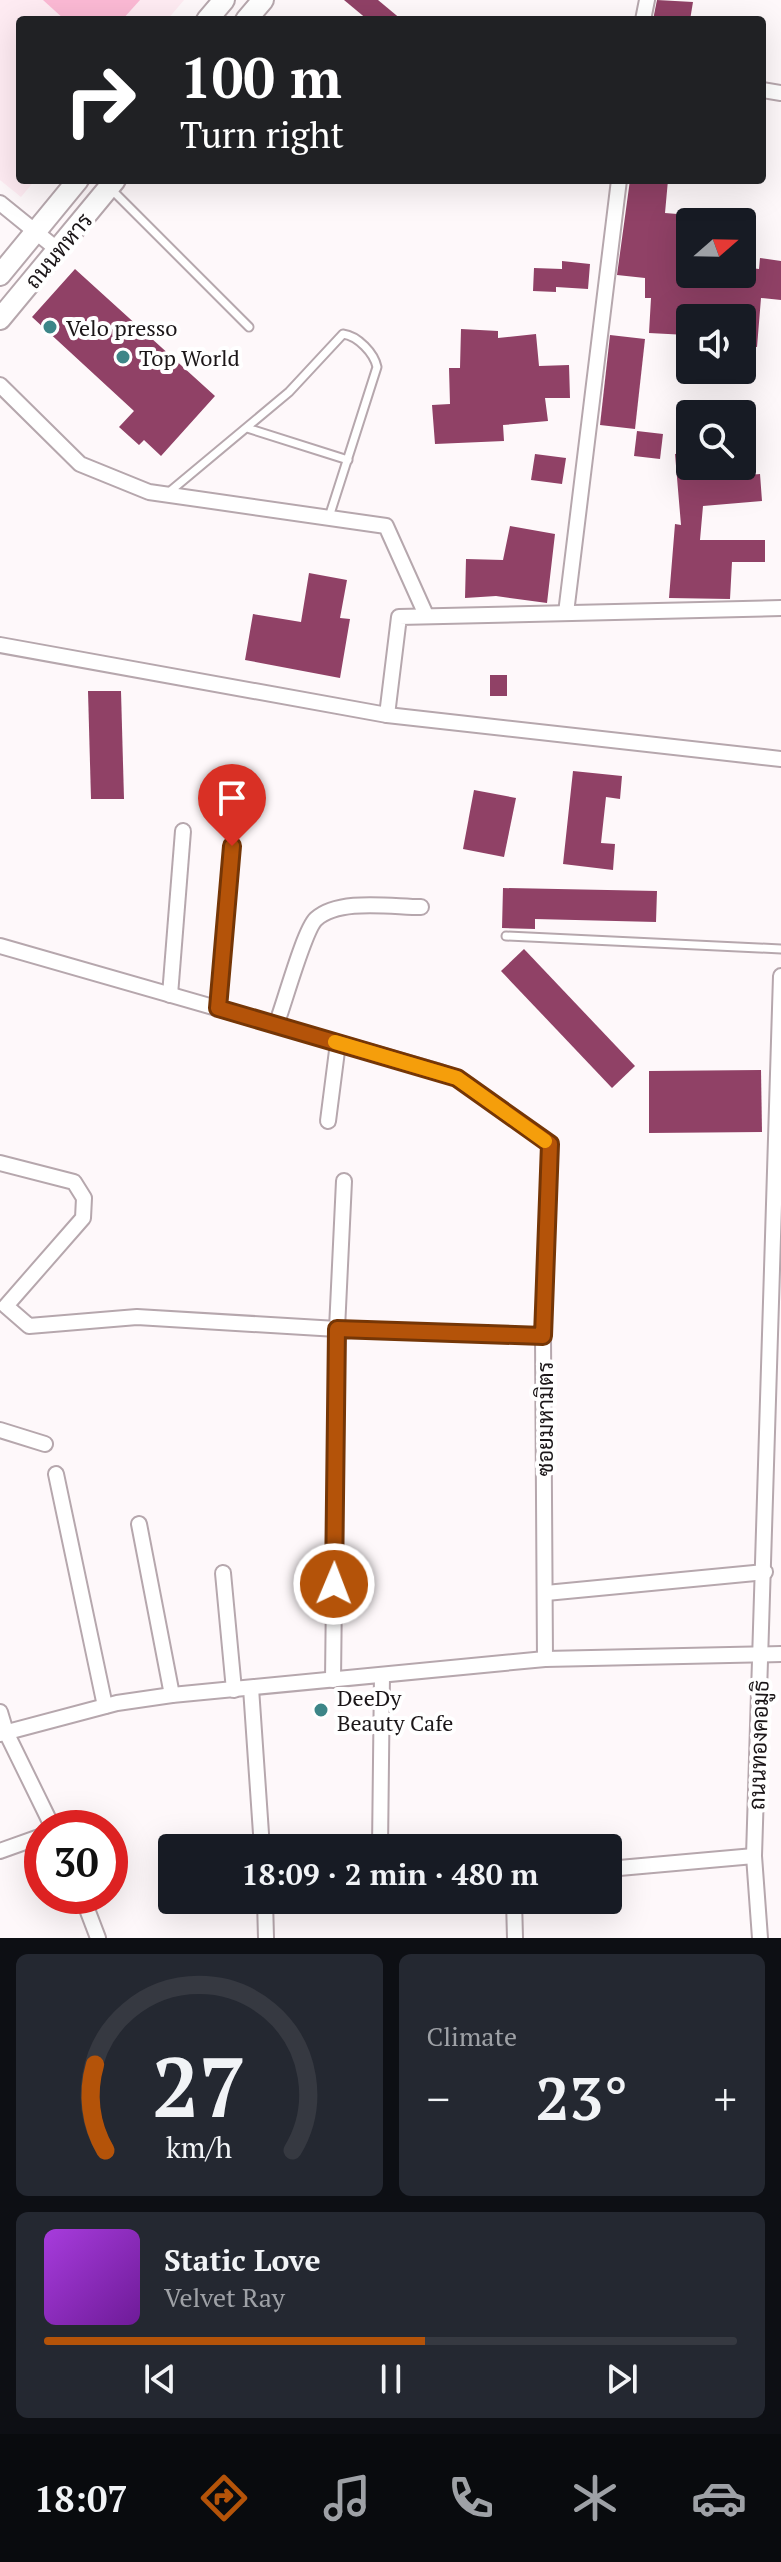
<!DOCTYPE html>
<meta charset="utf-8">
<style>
:root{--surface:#171b24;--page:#242831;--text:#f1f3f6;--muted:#9ea1a6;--line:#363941;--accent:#b45309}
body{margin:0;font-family:"PT Serif",Sarabun,serif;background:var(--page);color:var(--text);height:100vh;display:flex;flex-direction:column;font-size:30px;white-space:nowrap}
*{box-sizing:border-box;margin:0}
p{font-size:26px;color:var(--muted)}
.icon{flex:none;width:44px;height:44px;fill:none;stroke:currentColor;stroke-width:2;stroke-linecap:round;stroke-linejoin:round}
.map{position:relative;height:1938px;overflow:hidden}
.sheet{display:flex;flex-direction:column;gap:16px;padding:16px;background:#0d0f14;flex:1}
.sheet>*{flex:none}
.top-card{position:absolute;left:16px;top:16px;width:750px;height:168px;border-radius:8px;box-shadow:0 8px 32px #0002;background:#202124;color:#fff;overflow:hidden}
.needle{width:52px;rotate:70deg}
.buttons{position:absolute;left:676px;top:208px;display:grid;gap:16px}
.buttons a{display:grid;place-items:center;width:80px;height:80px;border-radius:8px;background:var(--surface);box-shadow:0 8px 32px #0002;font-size:40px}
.speed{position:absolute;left:24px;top:1810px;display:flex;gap:16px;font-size:40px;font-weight:700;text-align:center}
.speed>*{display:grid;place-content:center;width:104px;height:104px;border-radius:50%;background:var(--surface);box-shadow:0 8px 32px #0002;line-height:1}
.speed .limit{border:12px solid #d22;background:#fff;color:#111}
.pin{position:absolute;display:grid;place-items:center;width:68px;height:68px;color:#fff;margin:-82px -34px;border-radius:50% 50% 50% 0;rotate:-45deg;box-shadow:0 0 8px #0007}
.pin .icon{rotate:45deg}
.me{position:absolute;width:88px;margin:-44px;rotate:1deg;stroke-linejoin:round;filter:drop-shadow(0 0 6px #0008)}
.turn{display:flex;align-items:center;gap:28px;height:168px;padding:0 32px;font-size:36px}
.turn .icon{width:104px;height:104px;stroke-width:2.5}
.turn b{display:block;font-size:56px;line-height:68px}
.big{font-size:60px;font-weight:700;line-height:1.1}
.sheet .widget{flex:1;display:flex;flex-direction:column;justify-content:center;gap:12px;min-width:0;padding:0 28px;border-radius:12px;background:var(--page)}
.sheet .dial{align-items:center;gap:0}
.dial svg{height:208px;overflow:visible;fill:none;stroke:var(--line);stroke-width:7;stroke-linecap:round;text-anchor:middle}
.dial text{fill:var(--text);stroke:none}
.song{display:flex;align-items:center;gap:24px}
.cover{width:96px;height:96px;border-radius:12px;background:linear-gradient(135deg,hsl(280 70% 55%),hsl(280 70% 35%))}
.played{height:8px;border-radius:4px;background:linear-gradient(90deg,var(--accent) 55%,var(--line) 55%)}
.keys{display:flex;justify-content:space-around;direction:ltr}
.heat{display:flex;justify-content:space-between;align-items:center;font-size:44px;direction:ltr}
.sheet .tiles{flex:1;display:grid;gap:16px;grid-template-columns:1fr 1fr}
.widget:last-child{grid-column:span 2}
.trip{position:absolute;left:158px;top:1834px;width:464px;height:80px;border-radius:8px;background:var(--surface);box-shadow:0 8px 32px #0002;font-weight:700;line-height:80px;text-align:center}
.dock{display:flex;height:128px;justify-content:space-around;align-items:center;background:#090b0e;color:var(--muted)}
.dock .icon{width:56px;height:56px}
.dock .active{color:var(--accent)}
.dock b{font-size:36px;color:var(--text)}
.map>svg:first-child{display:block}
</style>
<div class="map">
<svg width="781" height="1938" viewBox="0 0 781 1938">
<rect width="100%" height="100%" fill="#fef8fa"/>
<path fill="#feebf2" d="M0,0H184L167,20H20V180H35L21,197L0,180Z"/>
<path fill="#fbb9d4" d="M43,0H140L122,20H65Z"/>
<g fill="#904166">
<path d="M344,0H378L402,20H368Z"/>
<path d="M657,0L693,2L690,20H653Z"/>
<path d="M630,180H668L665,213L690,215V274H742V267L759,269L760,258L781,261V300L761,298L757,347L742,346V318H688L687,335L649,333L651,298H645V278L617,275Z"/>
<path d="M562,261L590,264L588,289L556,287V292L533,291L534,268L562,269Z"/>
<path d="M75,269L215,396L161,456L144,440L139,445L119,427L134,411L32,317Z"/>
<path d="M461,329L498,331V338L536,334L539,366L569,365L570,398H545L548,421L503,425L504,441L435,444L432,405L450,404L449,368H460Z"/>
<path d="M610,335L645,339L635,429L600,425Z"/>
<path d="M637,431L663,434L660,459L634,456Z"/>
<path d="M690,452V466H714L715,478L760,474L762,501L703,506L700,540H765V562H732L730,599L669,598L675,524L681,525L675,454Z"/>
<path d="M535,454L566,458L562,484L531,480Z"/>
<path d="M510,526L555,534L547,603L496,596L465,598L466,559L503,560Z"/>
<path d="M309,573L347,580L340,618L350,619L340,678L245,660L253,614L301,622Z"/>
<rect x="490" y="675" width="17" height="21"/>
<path d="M88,691H121L124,799H91Z"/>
<path d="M573,771L622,776L620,799L606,797L601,843L615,844L613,870L563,864Z"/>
<path d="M474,790L516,798L504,857L463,849Z"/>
<path d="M503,888L657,891L656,922L535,919V929L502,928Z"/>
<path d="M524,949L635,1066L612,1088L501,971Z"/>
<path d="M761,1070L762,1132L649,1133V1071Z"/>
</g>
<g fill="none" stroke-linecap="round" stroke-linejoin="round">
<g stroke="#b6a7ad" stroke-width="11">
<g id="lane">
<path d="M111,189L249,327"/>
<path d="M247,428L348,460"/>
<path d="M168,493L289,392L343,334C358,336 374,353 377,367L329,517"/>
<path d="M506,936L781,949"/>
</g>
</g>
<g stroke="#b6a7ad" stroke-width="18">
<g id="street">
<path d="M643,20L647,0"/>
<path d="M762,90L781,93"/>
<path d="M0,203L58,250"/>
<path d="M0,385L80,464L149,492L386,526L426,615"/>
<path d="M566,613L619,180"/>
<path d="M0,645L387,715L781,759"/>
<path d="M387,715L399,617L781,608"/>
<path d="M0,946L440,1072L457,1078L550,1144L543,1336L545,1659"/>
<path d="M170,995L183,831"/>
<path d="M218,1008L232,846"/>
<path d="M276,1025C284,1005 304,930 316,919C339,898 392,907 421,907"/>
<path d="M328,1121L338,1043"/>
<path d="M0,1163L74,1182L84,1198L83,1218L6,1306L29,1326L137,1317L337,1329L543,1336"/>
<path d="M0,1430L45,1444"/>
<path d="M56,1474L105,1706"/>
<path d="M139,1524L172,1695"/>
<path d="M223,1573L234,1690"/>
<path d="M546,1593L765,1572"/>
<path d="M333,1680L337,1329L344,1181"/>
<path d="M251,1688L262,1848"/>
<path d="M0,1712L6,1732L53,1828"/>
<path d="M0,1734L117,1703L172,1695L545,1659L781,1654"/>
<path d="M380,1848L382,1675"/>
<path d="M0,1851L42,1836"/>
<path d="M608,1869L754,1856"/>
<path d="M82,1896L98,1938"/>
<path d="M265,1900L266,1938"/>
<path d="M514,1900L515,1938"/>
<path d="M760,1938L754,1856L781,976"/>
</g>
</g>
<g stroke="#b6a7ad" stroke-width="24">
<g id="primary">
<path d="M207,20L224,0"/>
<path d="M246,20L263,0"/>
<path d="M0,275L78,180"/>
<path d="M0,319L115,180"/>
</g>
</g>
<use href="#lane" stroke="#fff" stroke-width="7"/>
<use href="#street" stroke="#fff" stroke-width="14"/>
<use href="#primary" stroke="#fff" stroke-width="20"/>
</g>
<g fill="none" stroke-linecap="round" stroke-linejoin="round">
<g stroke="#753606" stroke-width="20">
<path id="route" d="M232,846L218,1008L457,1078L550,1144L543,1336L337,1329L334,1584"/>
</g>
<use href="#route" stroke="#b45309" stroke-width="14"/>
<path stroke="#f59e0b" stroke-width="14" d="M335,1042L457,1078L545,1141"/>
</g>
<g fill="#3d8688" stroke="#fff" stroke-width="3">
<circle cx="50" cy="327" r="8"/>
<circle cx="123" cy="357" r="8"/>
<circle cx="321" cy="1710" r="8"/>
</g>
<g text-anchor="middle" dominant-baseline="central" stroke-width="8" stroke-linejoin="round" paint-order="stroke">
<g font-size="22" fill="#1b1618" stroke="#fff">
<text transform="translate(58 250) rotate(-50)">ถนนทหาร</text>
<text transform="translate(544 1419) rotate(-90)">ซอยมหามิตร</text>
<text transform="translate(758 1745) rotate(-88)">ถนนทองคอมูธิ</text>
</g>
<g font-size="22" fill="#1b1618" stroke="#fff" text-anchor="start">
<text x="66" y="327">Velo presso</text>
<text x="139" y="357">Top World</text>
<text x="337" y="1697">DeeDy<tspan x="337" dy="25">Beauty Cafe</tspan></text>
</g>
</g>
</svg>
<div class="buttons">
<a><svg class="needle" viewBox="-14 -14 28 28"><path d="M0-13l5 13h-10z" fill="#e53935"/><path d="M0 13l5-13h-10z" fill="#9ea1a6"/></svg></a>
<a><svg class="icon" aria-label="sound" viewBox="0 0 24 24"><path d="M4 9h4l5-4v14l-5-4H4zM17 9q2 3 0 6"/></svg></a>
<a><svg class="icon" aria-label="search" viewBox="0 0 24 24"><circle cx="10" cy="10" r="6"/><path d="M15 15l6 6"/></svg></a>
</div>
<div class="speed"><div class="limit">30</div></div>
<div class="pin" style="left:232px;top:846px;background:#d93025"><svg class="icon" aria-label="arrive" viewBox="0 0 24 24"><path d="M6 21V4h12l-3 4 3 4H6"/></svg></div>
<svg class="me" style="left:334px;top:1584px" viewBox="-20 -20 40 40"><circle r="17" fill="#b45309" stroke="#fff" stroke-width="3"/><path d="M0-11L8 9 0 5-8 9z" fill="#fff"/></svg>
<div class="trip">18:09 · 2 min · 480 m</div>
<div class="top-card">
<div class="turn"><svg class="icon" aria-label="right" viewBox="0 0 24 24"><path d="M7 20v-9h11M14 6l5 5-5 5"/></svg><div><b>100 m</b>Turn right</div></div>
</div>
</div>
<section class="sheet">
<div class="tiles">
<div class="widget dial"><svg viewBox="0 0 100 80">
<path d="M14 69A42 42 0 1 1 86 69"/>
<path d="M14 69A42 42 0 0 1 10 36" stroke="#b45309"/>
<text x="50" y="56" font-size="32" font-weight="700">27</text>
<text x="50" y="72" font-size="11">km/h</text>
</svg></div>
<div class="widget"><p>Climate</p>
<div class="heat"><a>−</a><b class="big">23°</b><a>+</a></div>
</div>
<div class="widget">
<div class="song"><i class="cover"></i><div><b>Static Love</b><p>Velvet Ray</p></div></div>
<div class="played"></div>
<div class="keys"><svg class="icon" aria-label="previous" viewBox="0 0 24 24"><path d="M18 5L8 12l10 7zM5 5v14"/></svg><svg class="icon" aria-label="pause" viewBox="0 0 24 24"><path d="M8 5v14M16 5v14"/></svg><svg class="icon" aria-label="next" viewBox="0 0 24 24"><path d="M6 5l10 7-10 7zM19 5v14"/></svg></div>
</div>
</div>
</section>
<nav class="dock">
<b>18:07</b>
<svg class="icon active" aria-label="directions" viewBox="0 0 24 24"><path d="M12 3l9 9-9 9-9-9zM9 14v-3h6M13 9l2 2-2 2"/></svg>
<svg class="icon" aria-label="music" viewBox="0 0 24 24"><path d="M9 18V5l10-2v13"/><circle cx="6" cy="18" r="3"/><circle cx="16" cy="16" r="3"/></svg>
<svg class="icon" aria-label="phone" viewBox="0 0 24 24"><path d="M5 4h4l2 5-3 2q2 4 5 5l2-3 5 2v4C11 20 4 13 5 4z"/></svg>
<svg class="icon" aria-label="climate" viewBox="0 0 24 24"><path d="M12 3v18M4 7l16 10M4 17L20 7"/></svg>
<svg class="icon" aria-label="car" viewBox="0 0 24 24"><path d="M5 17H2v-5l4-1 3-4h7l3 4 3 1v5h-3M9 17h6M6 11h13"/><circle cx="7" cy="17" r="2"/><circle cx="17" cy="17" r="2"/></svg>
</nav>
